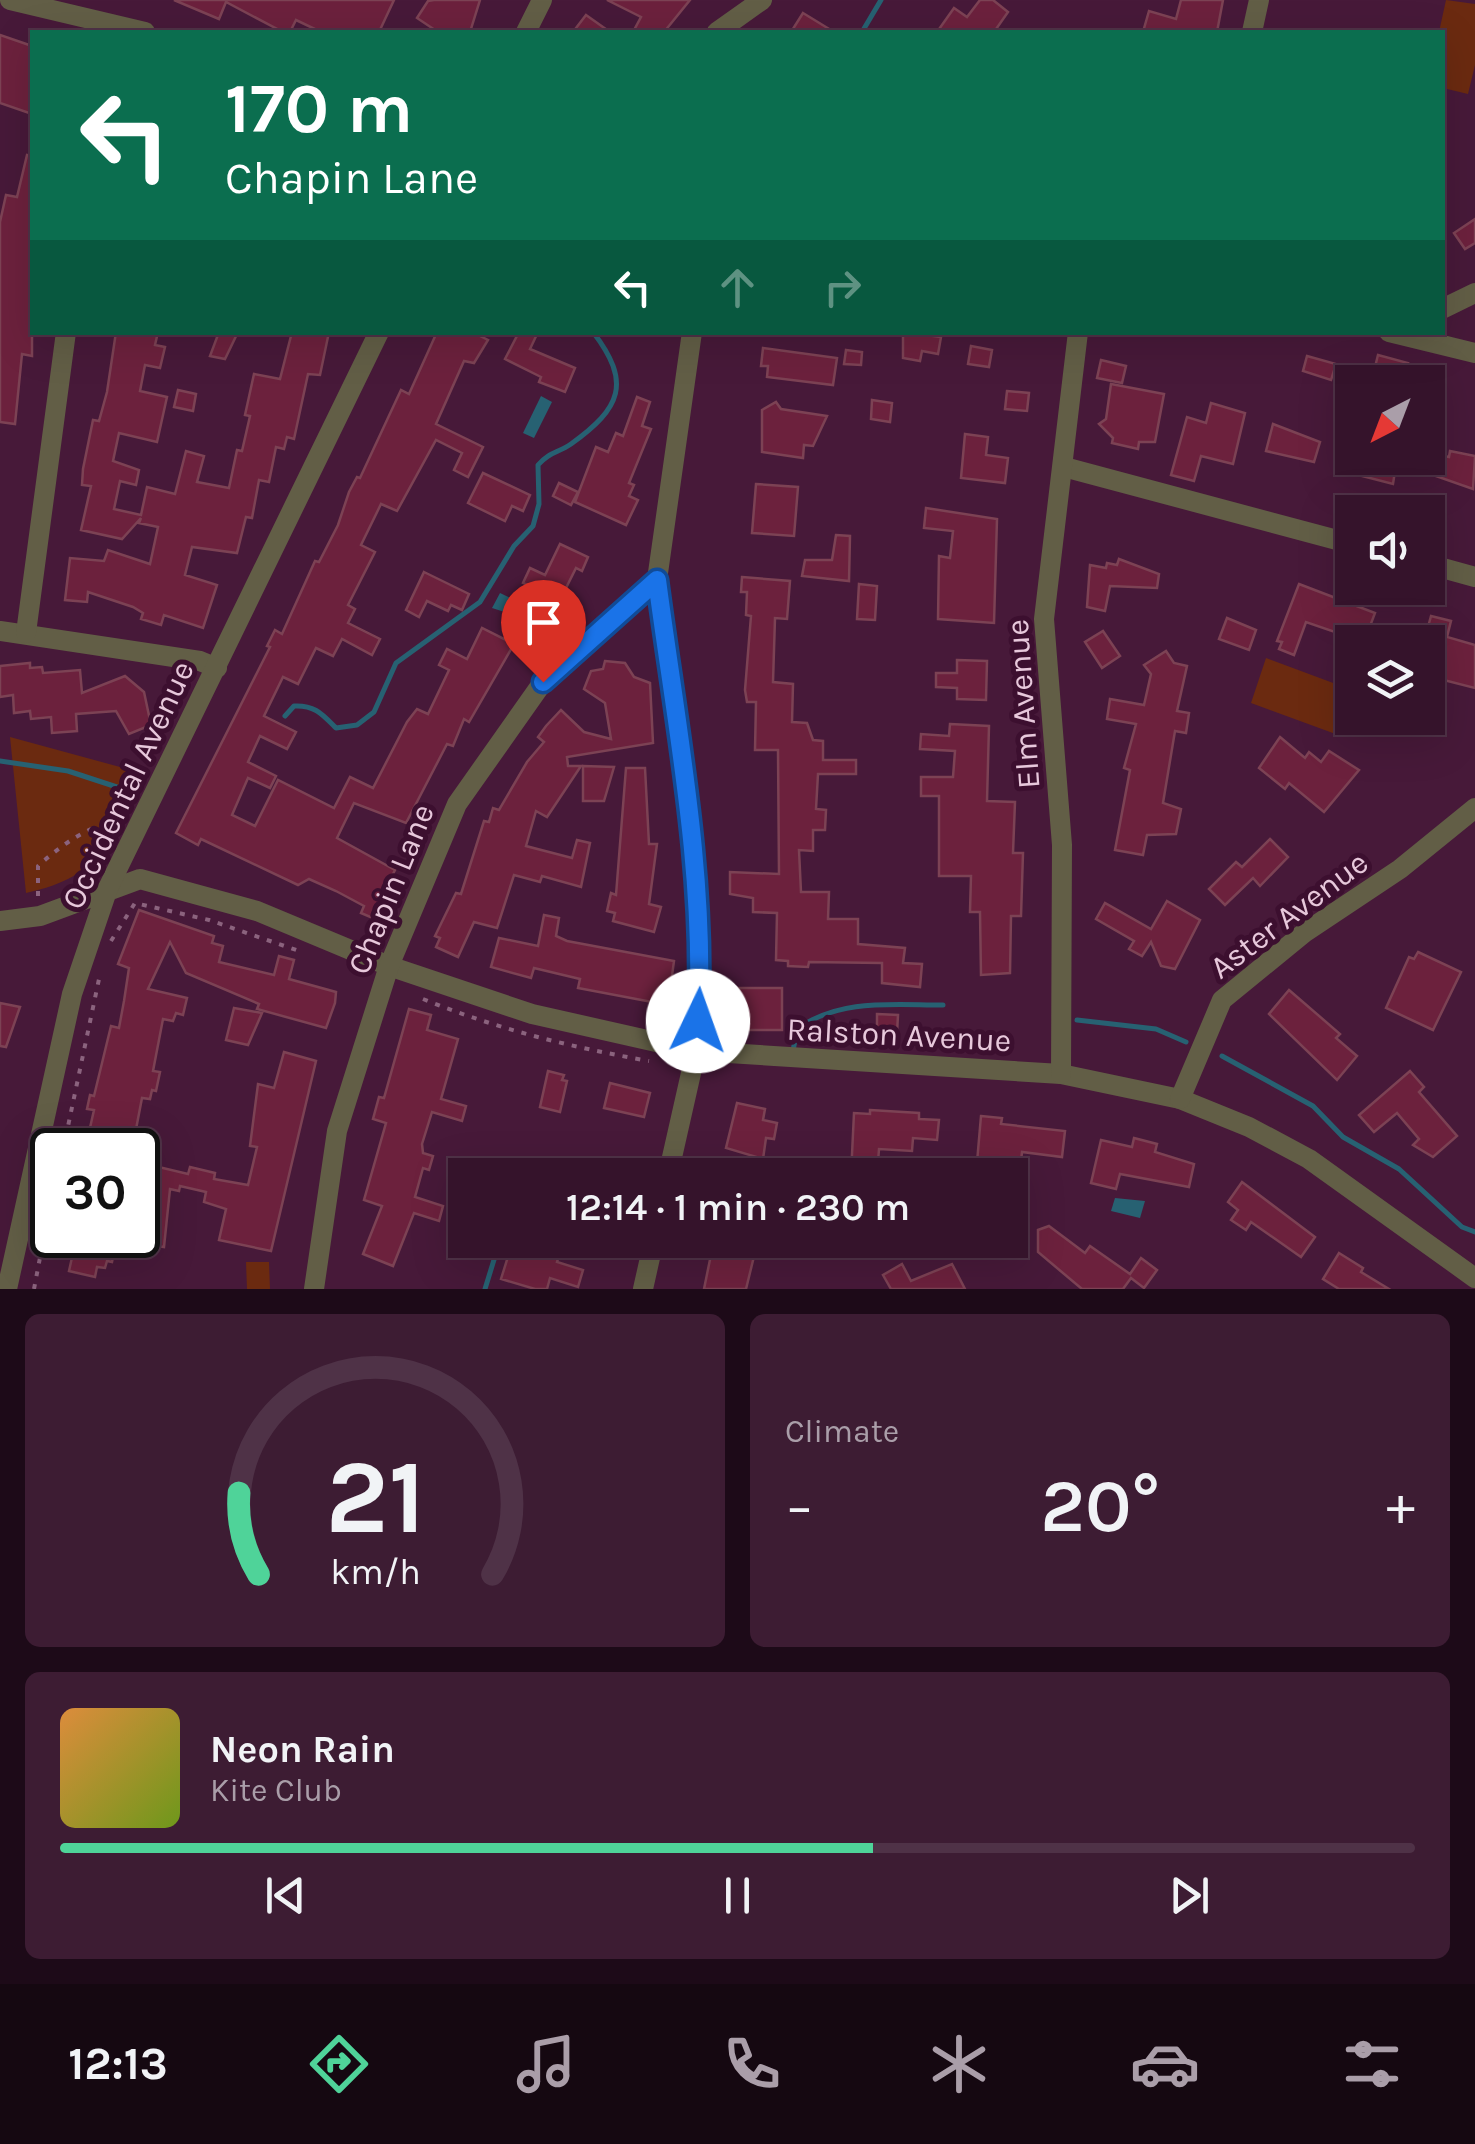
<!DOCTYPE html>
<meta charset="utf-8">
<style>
:root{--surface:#35132b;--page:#3d1c33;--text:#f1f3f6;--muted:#aa9ea9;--line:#4f3247;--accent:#4fd399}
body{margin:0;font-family:Karla,sans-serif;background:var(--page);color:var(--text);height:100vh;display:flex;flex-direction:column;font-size:38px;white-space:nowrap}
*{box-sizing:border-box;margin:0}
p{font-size:32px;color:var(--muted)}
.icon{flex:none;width:55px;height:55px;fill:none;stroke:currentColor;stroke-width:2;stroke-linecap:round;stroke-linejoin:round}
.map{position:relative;height:1289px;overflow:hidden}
.side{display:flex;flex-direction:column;gap:25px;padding:25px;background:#1d0a18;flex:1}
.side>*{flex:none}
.hud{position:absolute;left:30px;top:30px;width:1415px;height:305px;border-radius:0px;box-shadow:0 10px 40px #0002,0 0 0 2px var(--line);background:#0b6e4f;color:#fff;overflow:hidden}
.needle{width:65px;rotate:222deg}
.controls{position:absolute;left:1335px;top:365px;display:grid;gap:20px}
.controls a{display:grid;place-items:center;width:110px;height:110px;border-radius:0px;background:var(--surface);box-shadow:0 10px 40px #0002,0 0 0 2px var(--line);font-size:50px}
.speed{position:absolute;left:30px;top:1128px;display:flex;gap:20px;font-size:50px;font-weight:700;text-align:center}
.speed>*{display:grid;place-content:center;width:130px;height:130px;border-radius:50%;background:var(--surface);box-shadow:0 10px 40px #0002,0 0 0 2px var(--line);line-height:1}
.speed .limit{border:5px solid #111;border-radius:15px;background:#fff;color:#111}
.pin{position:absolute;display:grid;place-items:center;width:85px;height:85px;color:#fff;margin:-102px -42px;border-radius:50% 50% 50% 0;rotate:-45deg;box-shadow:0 0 10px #0007}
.pin .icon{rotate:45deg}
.me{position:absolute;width:110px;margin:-55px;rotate:3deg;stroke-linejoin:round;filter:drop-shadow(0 0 8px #0008)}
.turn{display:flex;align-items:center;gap:35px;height:210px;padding:0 30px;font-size:45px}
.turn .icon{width:130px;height:130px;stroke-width:2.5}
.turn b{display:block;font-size:70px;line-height:85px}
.lanes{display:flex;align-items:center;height:95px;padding:0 30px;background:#0003;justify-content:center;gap:50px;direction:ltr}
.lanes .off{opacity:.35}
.big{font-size:75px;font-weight:600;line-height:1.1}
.side .widget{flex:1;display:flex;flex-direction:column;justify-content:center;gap:15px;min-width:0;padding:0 35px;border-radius:15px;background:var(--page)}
.side .dial{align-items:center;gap:0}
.dial svg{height:260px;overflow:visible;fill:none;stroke:var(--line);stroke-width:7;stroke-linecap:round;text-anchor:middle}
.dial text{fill:var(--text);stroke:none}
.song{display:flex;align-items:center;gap:30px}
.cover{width:120px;height:120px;border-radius:15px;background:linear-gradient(135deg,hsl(30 70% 55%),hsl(80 70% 35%))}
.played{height:10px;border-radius:5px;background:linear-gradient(90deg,var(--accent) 60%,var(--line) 60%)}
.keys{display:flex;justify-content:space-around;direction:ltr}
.heat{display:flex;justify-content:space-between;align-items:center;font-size:55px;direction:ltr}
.side .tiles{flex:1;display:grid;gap:25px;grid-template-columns:1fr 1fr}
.widget:last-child{grid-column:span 2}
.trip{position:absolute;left:448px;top:1158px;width:580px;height:100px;border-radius:0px;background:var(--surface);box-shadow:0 10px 40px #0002,0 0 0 2px var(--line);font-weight:600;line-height:100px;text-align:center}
.menu{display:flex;height:160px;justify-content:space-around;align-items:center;background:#150811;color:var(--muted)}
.menu .icon{width:70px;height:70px}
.menu .current{color:var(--accent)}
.menu b{font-size:45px;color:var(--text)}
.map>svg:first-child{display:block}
</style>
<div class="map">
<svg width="1475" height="1289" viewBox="0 0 1475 1289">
<rect width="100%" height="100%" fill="#471939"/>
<g fill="#6b2a10">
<path d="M1446,0L1475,4V65L1468,94L1443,88L1442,32H1439Z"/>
<path d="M1266,658L1352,690V705L1341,736L1251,703Z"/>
<path d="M10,737L142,773C109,840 105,876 26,893Z"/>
<path d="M246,1262H269L270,1289H247Z"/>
</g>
<g fill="#276172">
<path d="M541,396L552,402L534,438L523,433Z"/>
<path d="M500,593L532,608L526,619L492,608Z"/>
<path d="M1115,1198L1145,1201L1140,1218L1111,1211Z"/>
</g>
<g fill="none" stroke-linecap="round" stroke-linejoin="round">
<g stroke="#276172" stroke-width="5">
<path d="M862,32L881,0"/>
<path d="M285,716L294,706C315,705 322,714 336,728L357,725L374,712L396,663L480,602L514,546L533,526L539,504L538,465C549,452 558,453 571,444C621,408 632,383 593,332"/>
<path d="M0,761L68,771L126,790"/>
<path d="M1077,1020L1156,1029L1186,1042"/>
<path d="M793,1051L797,1029C840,998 893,1005 943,1005"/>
<path d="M1222,1056L1313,1106L1343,1137L1399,1169L1462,1227L1475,1232"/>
<path d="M485,1289L497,1250"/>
</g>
</g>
<g fill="#6c213d" stroke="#7c4254" stroke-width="2.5">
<path d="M174,0H394L379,32H321L296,20L290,32H283L226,2L219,19Z"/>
<path d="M434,0H480L470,32H438L417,18L428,1Z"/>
<path d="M607,0H690L664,32H633L641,17Z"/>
<path d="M980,0H993L1008,12L994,32H937L954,8L967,17Z"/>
<path d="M1181,0H1223L1217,32H1143L1149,11L1176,19Z"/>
<path d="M803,13L834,32H791Z"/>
<path d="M586,15L610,32H573Z"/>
<path d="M0,35L32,46V114L0,103Z"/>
<path d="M27,155L32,156V356L22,354L15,424L0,422V222L6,195L17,197Z"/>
<path d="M1475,219V243L1465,249L1454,233Z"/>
<path d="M116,332H158L155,345L165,347L160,368L145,365L140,391L167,397L157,442L119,433L113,461L139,470L136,485L120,481L114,509L141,515L147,487L175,494L186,451L204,456L197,482L229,488L237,450L242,451L250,416L245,415L254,374L280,379L292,332H329L320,375L308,374L294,439L287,437L284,449L276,447L269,482L259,480L252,518L246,517L237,553L192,547L185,575L217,585L203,628L164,615L161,625L141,619L143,613L133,607L88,592L87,602L65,600L70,558L104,561L108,550L150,564L158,527L139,523L141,518L122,539L81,530L91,486L82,485L83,469L93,420L99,421L107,392Z"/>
<path d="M219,332H238L225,359L210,356Z"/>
<path d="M437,332H472L488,340L474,363L464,361L436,424L483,447L468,477L454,470L462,453L436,440L397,511L381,504L361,545L375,552L348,605L355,609L348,623L380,639L372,655L342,639L333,656L316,648L298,684L283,677L264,716L296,732L287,749L260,736L248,762L276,776L270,788L248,778L232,815L255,826L278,780L334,808L350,777L373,788L407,722L417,709L428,714L449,670L439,665L447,649L467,659L482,628L514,644L469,722L464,719L453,746L447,744L406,823L354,803L337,838L395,870L391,878L397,881L375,919L361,913L364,906L336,891L309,879L298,885L201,839L198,845L176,833L270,647L267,646L275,630L282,634L315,561L319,562L338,525L349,492L357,477L360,478L401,390L409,394Z"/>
<path d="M519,332H538L530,349L575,368L565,392L539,382L541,377L505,359Z"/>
<path d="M903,332L941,337L938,354L922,351L920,361L903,358Z"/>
<path d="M971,346L992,350L989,367L968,364Z"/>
<path d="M763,348L837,358L833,385L767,377L768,366H761Z"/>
<path d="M846,350L862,352L861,365L844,364Z"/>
<path d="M1378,355L1408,363L1402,382L1373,375Z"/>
<path d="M1307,356L1336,364L1331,380L1303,371Z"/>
<path d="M1101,360L1126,366L1122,383L1097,378Z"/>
<path d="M1111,384L1164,394L1155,442H1139L1138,449L1112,443L1113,438L1099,424L1106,419Z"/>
<path d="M178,390L196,394L193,411L174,407Z"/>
<path d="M1007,391L1029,393L1027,411L1005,409Z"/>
<path d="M637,397L650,402L642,426L651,429L629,483L634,485L629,496L638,500L626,525L575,502L596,447L608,452L616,433L623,436Z"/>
<path d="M872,400L892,403L890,422L871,419Z"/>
<path d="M776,402L781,409L827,416L813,446L804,445L803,458L762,452V410Z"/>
<path d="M1211,403L1245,413L1233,464L1201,456L1194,481L1171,475L1187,417L1206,423Z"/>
<path d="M1273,424L1320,442L1314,462L1266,451Z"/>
<path d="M965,434L988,437L986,455L1008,458L1005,483L961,478Z"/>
<path d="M1450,451L1475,456L1473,489L1430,474L1435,454L1449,457Z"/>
<path d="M1346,458H1397L1393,484L1343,471Z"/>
<path d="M483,473L530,495L523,511L512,506L505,521L468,503Z"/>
<path d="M559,483L578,492L571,505L553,496Z"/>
<path d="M756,484L798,487L794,536L752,533Z"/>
<path d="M926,508L997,519L994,623L938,619L939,556L950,558L953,531L924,528Z"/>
<path d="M836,535L850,536L849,581L802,576L805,560H832Z"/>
<path d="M560,544L588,557L582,571L576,568L560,600L523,583L530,568L545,575Z"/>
<path d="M1119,559L1159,574L1157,588L1110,586L1105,611L1087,607L1090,565L1106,568L1107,563L1117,565Z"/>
<path d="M424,572L469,594L462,610L451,605L448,611L427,601L419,617L406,610Z"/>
<path d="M742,577L790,581L787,619L775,618L773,682L793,684L792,722L807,723L813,740L823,741V760H856V774H818L816,809L826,810L825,830H813V851L799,850L801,892H829L828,919H858V944L905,948L903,963L922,964L920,987L882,983V963L809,962L808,967L788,966V961L776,960L777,913L753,912V898L730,894V872L779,874L778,750H755L756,702H747L745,690L751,616L746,615L747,592H741Z"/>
<path d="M859,584L877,586L875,620L857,619Z"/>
<path d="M1299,584L1375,613L1364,642L1306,622L1294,655L1279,649L1282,642L1277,641Z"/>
<path d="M546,604L564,614L556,629L537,619Z"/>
<path d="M1431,616L1451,621L1447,637L1475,645V688L1428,676V642H1424Z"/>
<path d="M1227,618L1256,630L1249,650L1219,639Z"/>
<path d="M1103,631L1120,656L1102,668L1085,642Z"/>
<path d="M1166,651L1174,663L1187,666L1177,711L1189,713L1186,733L1175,731L1163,803L1181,809L1176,834L1147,835L1143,855L1115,850L1130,770L1124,768L1136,724L1107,719L1110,699L1144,705L1151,674L1144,665Z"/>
<path d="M957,660L987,661L986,700L957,699V688L936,687V673H957Z"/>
<path d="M605,661L625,663L634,677L650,683L653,743L567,757L568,766H581L547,817L536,811L526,846L572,858L577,840L590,843L581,887L542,876L540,882L514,875L497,928L474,922L458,957L436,947L440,938L435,936L456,893L461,894L484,821L489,822L493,808L499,810L527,762L544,742L538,737L546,726L561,710L584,732L611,739L605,703L584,689L591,671L603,669Z"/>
<path d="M30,663V668L42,667L43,673L80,670L82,693L125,676L144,692L151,725L129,734L116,711L76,714L77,731L52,733L51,717L31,719L30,711L14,713L13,695L0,697V666Z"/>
<path d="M950,724L989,726L987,801L1015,802L1013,853H1023L1021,916H1011L1010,973L981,975L980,912H970L971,876H939V796H921V777H953L955,751L920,749L921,734L949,736Z"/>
<path d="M1280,737L1305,758L1309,752L1321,762L1329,751L1359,770L1324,812L1289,783L1285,789L1259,768Z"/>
<path d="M583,766L614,767L604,801H583Z"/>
<path d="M626,768H645L649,844H657L649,904L661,907L654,932L613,921L615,913L607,911L611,893L616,895Z"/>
<path d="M1270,839L1288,857L1260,886L1253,878L1225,905L1209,889L1236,862L1242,867Z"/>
<path d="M1167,901L1200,920L1175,969L1161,966L1151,942L1142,956L1129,949L1134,941L1096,919L1105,903L1151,929Z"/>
<path d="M139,910L214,936L212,943L223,946L219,962L274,975L279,956L294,960L289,979L336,992L335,1003L326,1028L257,1009L259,1004L186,973L170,942L148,989L187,998L183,1015L176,1013L173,1021L163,1019L153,1071L160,1072L156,1091L152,1090L150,1099L142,1098L132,1150H85L94,1110L87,1109L90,1095L94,1096L111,1026L119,1028L124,1001L129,968L118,964Z"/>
<path d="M544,915L559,918L556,936L567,941L674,961L668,1005L578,988L580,979L534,968L531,978L491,967L499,938L538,946Z"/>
<path d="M1418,952L1461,972L1433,1030L1386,1008L1409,957L1414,959Z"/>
<rect x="736" y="988" width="46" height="42"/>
<path d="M1289,990L1340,1034L1336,1038L1357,1056L1337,1080L1269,1014Z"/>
<path d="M0,1003L20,1007L6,1047L0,1046Z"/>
<path d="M234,1008L262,1013L248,1045L226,1040Z"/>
<path d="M409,1009L431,1015L427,1030L458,1039L441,1099L466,1106L462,1121L432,1112L422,1144L423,1153L433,1156L429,1170L423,1168L415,1197L443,1206L439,1221L414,1213L393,1266L363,1254L382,1206L364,1200L386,1123L373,1119L379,1097L384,1098Z"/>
<path d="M877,1014L898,1015L897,1033H877Z"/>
<path d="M284,1052L316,1061L271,1251L219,1240L226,1209L204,1202L206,1192L180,1186L179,1191L170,1189L164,1247L138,1243V1162L188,1174L190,1167L215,1173L214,1179L248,1185L257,1147L250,1146L258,1084L274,1088Z"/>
<path d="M548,1071L564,1075L562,1080L567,1081L560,1112L540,1107Z"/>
<path d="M1410,1071L1424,1087L1419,1092L1457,1136L1433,1157L1413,1145L1419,1139L1397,1113L1374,1132L1359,1115Z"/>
<path d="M610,1083L650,1093L644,1117L604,1108Z"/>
<path d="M737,1103L765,1109L763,1120L777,1123L774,1139L766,1138L763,1159L726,1148Z"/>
<path d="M870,1110L919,1113V1119L939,1120L937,1140L913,1138L912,1151L879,1149L877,1175H851L854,1113L870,1114Z"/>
<path d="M981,1116L1002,1118L1001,1124L1065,1131L1062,1157L1022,1152L1021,1161L996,1158L994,1175L976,1174Z"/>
<path d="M1134,1138L1157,1144L1155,1152L1194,1164L1189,1187L1120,1174L1116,1189L1091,1183L1101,1140L1132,1147Z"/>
<path d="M1242,1182L1315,1237L1301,1257L1251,1222L1246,1230L1231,1220L1238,1210L1228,1202Z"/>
<path d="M1049,1226L1085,1253L1090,1246L1130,1274L1141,1258L1157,1270L1144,1288L1131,1278L1123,1289H1082L1038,1252V1230Z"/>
<path d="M77,1235L116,1242L112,1262L107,1261L105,1268L97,1267L95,1277L69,1271Z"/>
<path d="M522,1240H564L557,1262L583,1270L578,1287L550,1278L547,1289H535L501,1279L511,1247L519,1249Z"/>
<path d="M714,1240H758L746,1289H704Z"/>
<path d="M1339,1253L1363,1268L1361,1272L1389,1289H1339L1323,1279Z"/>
<path d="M902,1264L911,1281L952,1264L965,1289H891L883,1275Z"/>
</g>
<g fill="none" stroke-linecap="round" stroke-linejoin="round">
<g stroke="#8b637e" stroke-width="4" stroke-dasharray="5 8" stroke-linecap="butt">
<path d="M38,896V866C58,848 92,821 120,823"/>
<path d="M111,941L135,903L209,920L302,952"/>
<path d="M423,999C497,1029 570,1047 649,1061"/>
<path d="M63,1150L99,979"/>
<path d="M34,1289L52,1195"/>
</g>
<g stroke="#625e46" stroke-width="20">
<path d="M10,0L145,32"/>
<path d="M526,32L542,0"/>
<path d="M717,32L762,0"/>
<path d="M1252,32L1259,0"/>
<path d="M1442,309L1475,293"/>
<path d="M1389,332L1475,353"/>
<path d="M1064,467L1352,544"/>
<path d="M1428,564L1475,577"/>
<path d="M0,631L200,661L217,668"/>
<path d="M26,633L66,332"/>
<path d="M0,921L40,916L140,879L257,911L389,966L532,1014L696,1051L1061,1074L1180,1099L1249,1127L1309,1159L1475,1278"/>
<path d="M1061,1074L1062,845L1044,619L1078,332"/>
<path d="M1180,1099L1222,1000L1304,933L1400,869L1475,808"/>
<path d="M668,1175L696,1051L701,960L690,827L657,580L692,332"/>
<path d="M7,1289L72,994L108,888L379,332"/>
<path d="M314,1289L337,1131L389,966L457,804L543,682L657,580"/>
<path d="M643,1289L654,1240"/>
</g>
</g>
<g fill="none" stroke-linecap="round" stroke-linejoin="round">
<g stroke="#114b97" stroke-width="25">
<path id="route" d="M543,682L657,580C676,725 706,874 698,1021"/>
</g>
<use href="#route" stroke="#1a73e8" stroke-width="18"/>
</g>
<g text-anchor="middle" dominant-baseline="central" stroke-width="10" stroke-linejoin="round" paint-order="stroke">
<g font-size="32" fill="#e7c8db" stroke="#3c0f2f">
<text transform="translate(1023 704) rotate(-94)">Elm Avenue</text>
<text transform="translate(128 785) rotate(-65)">Occidental Avenue</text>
<text transform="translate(391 889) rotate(-68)">Chapin Lane</text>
<text transform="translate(1289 915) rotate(-37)">Aster Avenue</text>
<text transform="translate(899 1035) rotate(3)">Ralston Avenue</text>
</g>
</g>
</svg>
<div class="controls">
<a><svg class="needle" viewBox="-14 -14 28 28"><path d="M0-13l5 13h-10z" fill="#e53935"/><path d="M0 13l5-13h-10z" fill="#aa9ea9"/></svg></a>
<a><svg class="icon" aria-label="sound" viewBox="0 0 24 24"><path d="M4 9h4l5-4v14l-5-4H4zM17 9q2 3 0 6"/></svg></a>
<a><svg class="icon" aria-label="layers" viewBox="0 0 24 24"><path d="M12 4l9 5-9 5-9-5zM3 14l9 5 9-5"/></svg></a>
</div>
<div class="speed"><div class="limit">30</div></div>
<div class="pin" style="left:543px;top:682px;background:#d93025"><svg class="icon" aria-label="arrive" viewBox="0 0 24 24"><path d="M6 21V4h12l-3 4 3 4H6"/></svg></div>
<svg class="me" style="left:698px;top:1021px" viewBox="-20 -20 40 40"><circle r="19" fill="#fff"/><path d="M0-13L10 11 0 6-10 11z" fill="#1a73e8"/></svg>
<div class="trip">12:14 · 1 min · 230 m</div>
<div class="hud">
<div class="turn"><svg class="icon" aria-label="left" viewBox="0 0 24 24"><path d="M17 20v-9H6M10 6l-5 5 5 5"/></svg><div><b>170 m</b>Chapin Lane</div></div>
<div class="lanes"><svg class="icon" aria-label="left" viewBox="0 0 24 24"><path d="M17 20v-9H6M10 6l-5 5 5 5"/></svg><svg class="icon off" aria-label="ahead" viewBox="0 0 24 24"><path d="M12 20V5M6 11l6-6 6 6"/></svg><svg class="icon off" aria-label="right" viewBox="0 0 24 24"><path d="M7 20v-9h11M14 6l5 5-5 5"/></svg></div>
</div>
</div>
<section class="side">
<div class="tiles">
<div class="widget dial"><svg viewBox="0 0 100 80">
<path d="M14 69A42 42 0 1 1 86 69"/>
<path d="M14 69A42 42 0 0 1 8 44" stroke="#4fd399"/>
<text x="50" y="56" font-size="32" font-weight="700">21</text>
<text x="50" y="72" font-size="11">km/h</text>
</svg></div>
<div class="widget"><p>Climate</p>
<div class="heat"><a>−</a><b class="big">20°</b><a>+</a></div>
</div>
<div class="widget">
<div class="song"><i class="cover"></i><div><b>Neon Rain</b><p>Kite Club</p></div></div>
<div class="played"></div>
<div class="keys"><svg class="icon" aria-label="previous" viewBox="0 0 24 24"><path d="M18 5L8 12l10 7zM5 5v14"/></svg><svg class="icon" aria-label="pause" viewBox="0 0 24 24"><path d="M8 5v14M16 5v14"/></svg><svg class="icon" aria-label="next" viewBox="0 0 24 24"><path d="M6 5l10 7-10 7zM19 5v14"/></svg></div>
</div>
</div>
</section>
<nav class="menu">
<b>12:13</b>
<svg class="icon current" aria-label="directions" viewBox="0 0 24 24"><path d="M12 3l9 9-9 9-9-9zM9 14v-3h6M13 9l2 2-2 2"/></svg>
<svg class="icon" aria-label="music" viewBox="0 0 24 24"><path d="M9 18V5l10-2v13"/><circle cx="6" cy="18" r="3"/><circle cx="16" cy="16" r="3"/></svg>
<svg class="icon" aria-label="phone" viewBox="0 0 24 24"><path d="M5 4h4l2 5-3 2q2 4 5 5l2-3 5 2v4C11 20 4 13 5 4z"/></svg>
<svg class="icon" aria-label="climate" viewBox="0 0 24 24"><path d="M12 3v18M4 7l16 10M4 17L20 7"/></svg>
<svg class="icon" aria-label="car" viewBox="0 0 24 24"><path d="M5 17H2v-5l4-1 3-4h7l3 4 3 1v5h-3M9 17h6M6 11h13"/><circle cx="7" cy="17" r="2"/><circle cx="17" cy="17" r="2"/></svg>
<svg class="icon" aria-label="filters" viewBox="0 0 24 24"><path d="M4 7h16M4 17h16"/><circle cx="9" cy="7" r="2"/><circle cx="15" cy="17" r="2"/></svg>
</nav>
